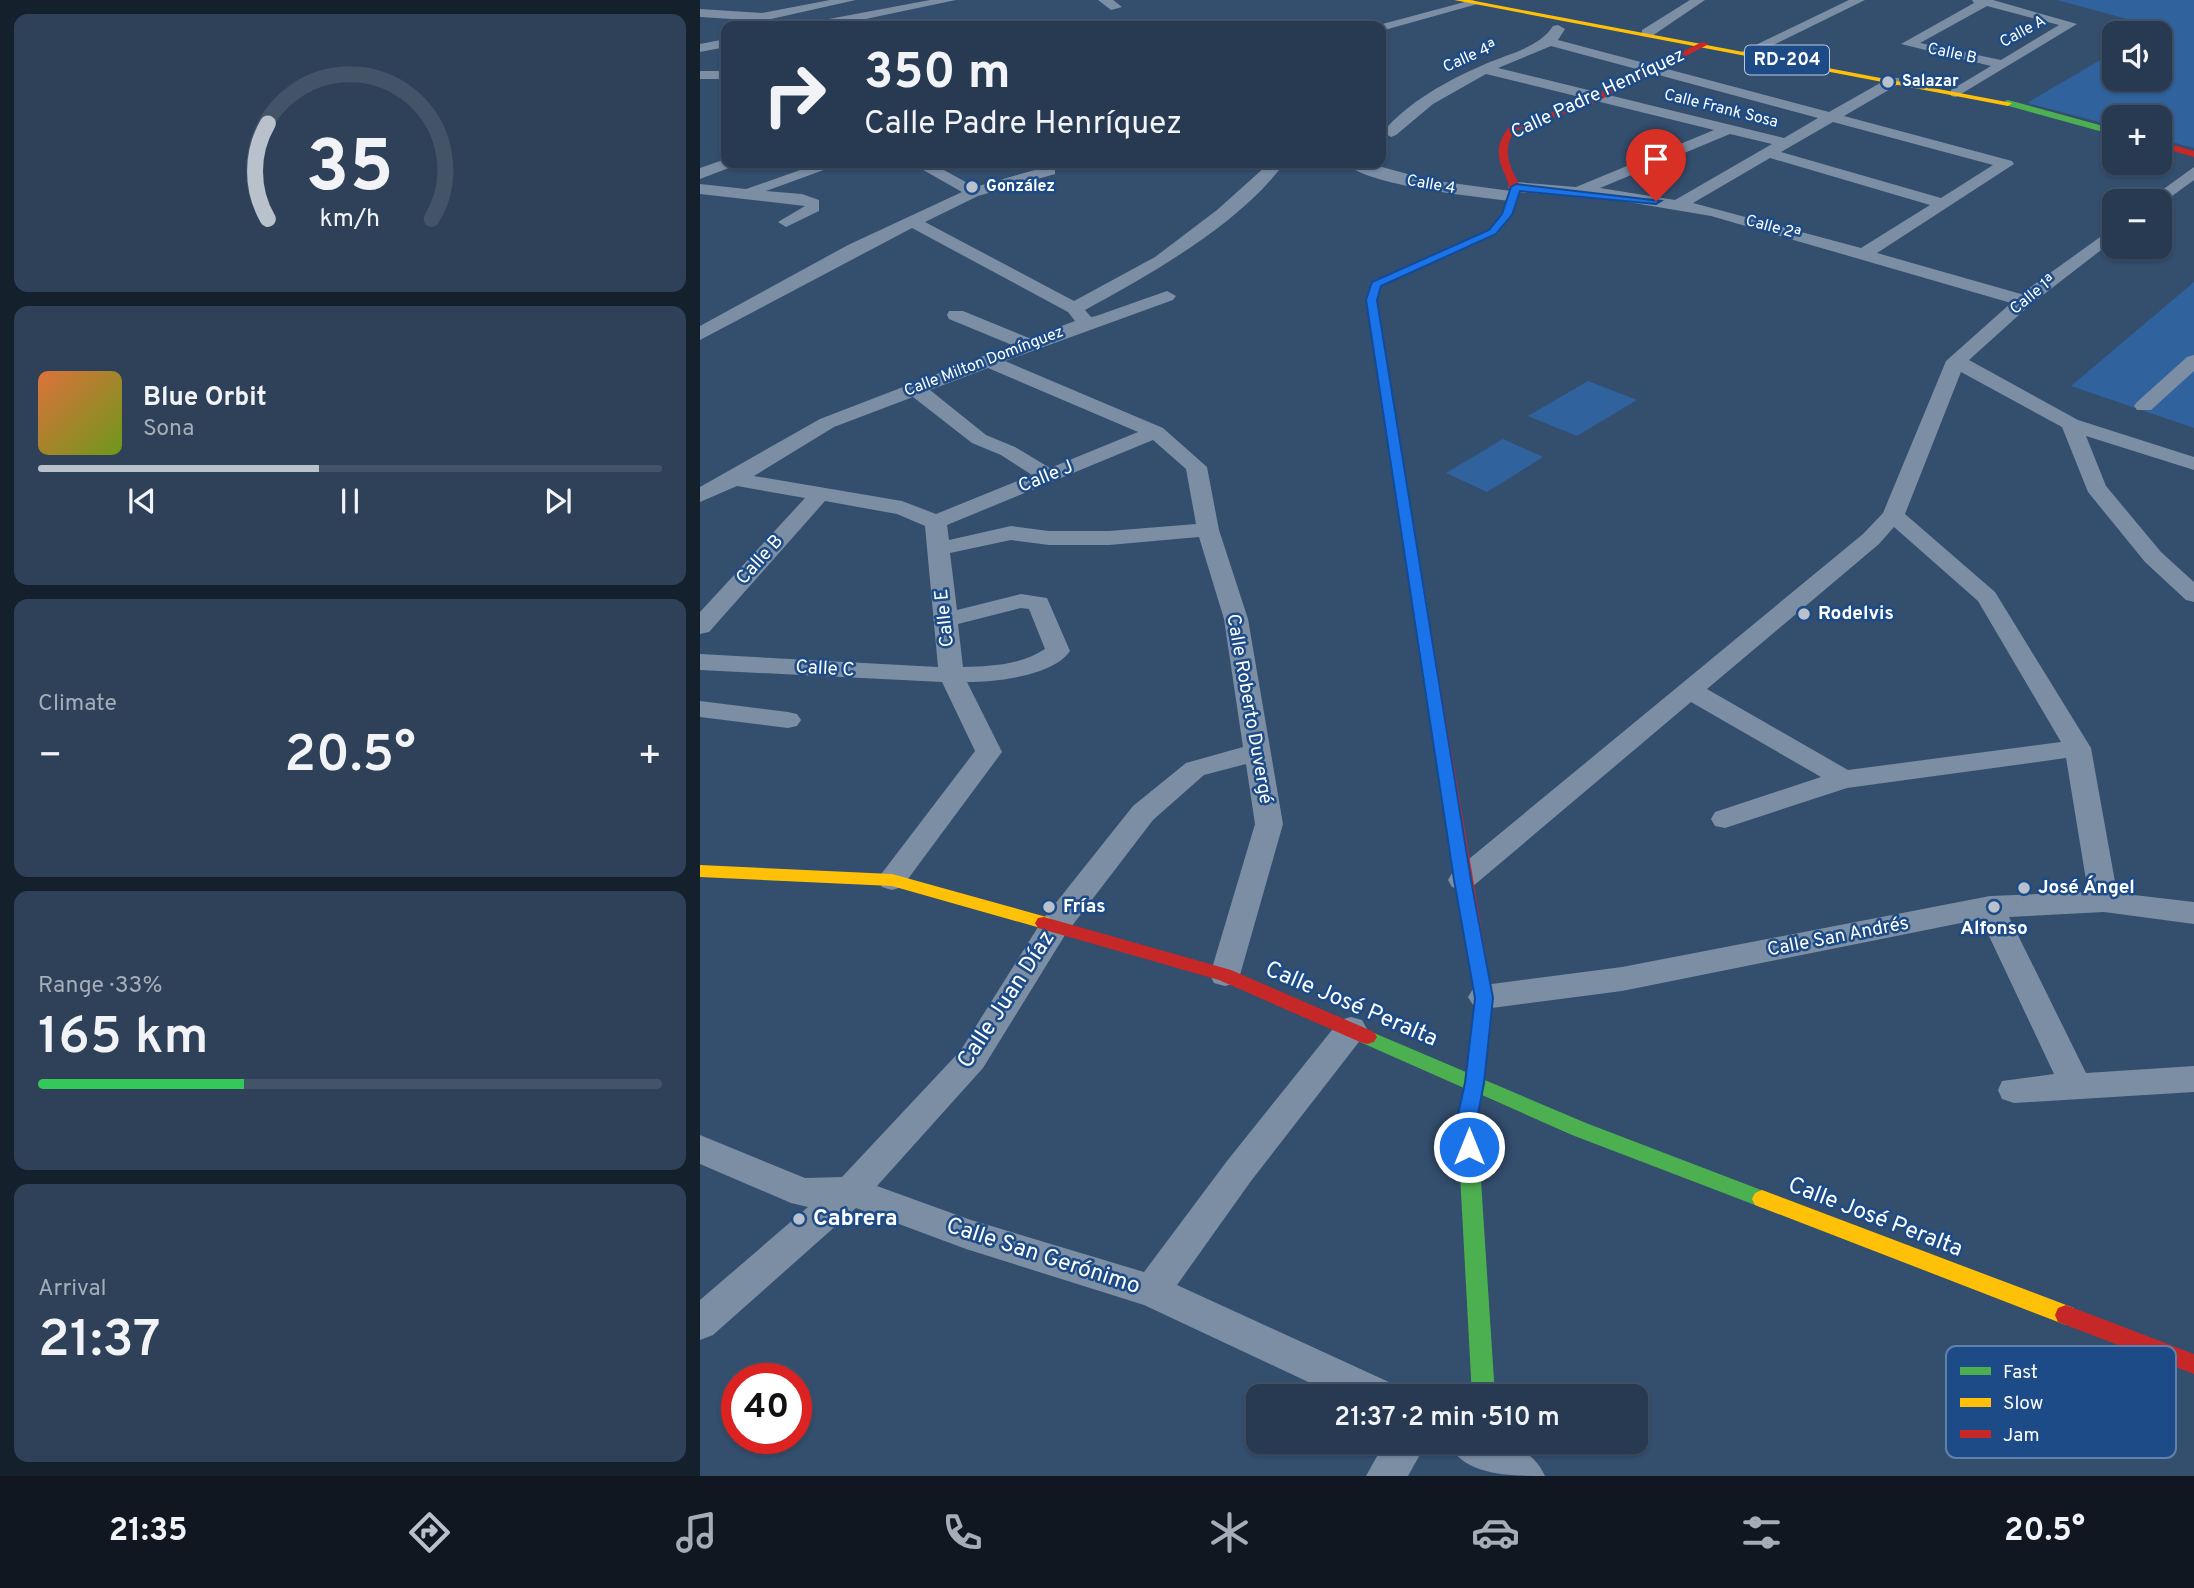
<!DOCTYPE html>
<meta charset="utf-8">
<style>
:root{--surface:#273a52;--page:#2f4159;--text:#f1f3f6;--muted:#a4adb8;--line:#435469;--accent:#b8c1cc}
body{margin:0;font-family:Overpass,sans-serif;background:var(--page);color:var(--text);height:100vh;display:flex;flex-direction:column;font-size:26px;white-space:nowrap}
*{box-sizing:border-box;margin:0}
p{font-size:23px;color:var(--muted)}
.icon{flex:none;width:38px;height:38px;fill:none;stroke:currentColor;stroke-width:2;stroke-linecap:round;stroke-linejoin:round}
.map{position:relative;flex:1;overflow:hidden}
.panel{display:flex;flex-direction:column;gap:14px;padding:14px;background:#15202d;width:700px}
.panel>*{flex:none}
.hud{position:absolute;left:21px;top:21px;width:665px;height:147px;border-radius:14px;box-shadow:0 2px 5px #0004,0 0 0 2px var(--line);background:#273a52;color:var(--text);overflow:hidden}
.tools{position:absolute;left:1402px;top:21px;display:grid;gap:14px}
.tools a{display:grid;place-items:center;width:70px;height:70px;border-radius:14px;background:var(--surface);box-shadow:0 2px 5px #0004,0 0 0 2px var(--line);font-size:35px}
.speed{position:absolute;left:21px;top:1363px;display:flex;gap:14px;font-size:35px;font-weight:700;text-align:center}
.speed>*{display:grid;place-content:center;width:91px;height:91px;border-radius:50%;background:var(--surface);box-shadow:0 2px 5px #0004,0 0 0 2px var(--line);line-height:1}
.speed .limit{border:10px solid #d22;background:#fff;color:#111}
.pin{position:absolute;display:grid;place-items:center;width:60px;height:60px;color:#fff;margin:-72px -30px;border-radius:50% 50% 50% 0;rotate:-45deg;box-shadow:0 0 7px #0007}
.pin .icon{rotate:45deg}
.me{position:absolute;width:77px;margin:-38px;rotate:0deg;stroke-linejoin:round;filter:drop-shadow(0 0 5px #0008)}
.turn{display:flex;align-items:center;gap:24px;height:147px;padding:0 28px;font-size:32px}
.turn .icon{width:91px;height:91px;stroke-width:2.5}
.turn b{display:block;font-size:49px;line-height:60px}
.big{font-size:52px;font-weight:600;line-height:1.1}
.panel .card{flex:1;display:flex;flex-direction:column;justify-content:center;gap:10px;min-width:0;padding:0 24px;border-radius:14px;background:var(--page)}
.panel .dial{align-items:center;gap:0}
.dial svg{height:182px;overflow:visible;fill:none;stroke:var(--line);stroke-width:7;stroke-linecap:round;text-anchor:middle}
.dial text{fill:var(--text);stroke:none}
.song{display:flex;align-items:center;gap:21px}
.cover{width:84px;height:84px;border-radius:10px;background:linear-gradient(135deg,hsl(20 70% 55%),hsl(80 70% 35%))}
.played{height:7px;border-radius:4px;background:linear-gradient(90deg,var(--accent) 45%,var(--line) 45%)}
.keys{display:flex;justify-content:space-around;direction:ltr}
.heat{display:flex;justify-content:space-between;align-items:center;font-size:38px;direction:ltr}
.charge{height:10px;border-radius:5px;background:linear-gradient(90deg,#34c759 33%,var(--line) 0)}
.trip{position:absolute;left:546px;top:1384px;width:402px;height:70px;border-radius:14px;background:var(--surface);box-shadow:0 2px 5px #0004,0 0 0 2px var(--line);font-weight:600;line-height:70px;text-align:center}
.menu{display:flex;height:112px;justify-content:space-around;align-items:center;background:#101721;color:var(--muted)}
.menu .icon{width:49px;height:49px}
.menu .active{color:var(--accent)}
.menu b{font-size:32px;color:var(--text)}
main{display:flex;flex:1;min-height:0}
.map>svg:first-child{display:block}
</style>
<main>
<section class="panel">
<div class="card dial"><svg viewBox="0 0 100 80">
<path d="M14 69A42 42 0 1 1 86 69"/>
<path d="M14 69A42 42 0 0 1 14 27" stroke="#b8c1cc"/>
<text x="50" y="56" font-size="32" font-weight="700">35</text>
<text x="50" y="72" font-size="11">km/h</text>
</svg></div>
<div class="card">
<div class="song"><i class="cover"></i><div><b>Blue Orbit</b><p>Sona</p></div></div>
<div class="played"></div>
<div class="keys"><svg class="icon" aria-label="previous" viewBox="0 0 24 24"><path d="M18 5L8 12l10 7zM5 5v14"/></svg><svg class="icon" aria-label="pause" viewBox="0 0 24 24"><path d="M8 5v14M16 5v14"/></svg><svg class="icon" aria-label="next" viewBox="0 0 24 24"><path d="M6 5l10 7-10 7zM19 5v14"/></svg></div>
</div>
<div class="card"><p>Climate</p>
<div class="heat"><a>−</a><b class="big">20.5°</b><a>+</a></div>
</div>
<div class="card"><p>Range · 33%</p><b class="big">165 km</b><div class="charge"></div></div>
<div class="card"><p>Arrival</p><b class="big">21:37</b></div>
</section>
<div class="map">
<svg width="1494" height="1476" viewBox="0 0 1494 1476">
<rect width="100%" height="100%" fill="#344e6e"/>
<g fill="#30629e">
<path d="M1357,0H1494V148L1460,139V117H1414V126L1327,103L1414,52V79H1460V33H1443L1453,26Z"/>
<path d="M1494,282V428L1371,386Z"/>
<path d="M888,381L937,400L877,436L828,416Z"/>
<path d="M803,439L843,457L787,492L746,473Z"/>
</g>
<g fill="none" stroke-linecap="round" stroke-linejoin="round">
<g fill="#7b8ea4" fill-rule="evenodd">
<path d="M130,0H156L62,21L0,17V9L62,13Z"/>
<path d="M230,0H256L132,26H106L113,22Z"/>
<path d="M398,0H413L422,7L411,10Z"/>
<path d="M772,0L781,3L681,31V26H675Z"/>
<path d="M990,0H1005L952,36H942V30Z"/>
<path d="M1149,0H1165L1053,55L1041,52Z"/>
<path d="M1272,0H1293L1377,24L1256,97L1251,96V90L1291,66L1201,44L1274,3ZM1287,6L1359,25L1301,60L1220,43Z"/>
<path d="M858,25L865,29L858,40L1129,112L1189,78H1199V84L1144,116L1312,161L1314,164L1177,253L1321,294L1414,227V240L1330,305L1269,360L1378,420L1494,457V470L1386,436L1406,486L1461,552L1494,582V602L1486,600L1445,562L1388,492L1362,427L1261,372L1205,514L1295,592L1391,748L1417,893L1494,902V924L1404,912L1309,917L1386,1073L1494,1066V1092L1314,1103L1302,1099L1298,1090L1302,1081L1354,1074L1281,919L922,991L784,1009L773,1005L768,997L773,989L784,985L922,967L1290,896L1388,892L1366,758L1147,788L1025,828L1015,826L1011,819L1015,812L1121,777L991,702L772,887L762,890L752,887L748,880L752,873L1163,534L1183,513L1246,361L1311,303L1011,216L910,199L816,192L808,187L816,182L876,187L1014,130L786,74L733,104L696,135L691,137L683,132C708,102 748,80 783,65C807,54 839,48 853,26ZM851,46L1118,118L1084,138L798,68ZM1133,122L1293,165L1241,198L1081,152ZM1030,134L1072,144L975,200L900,188ZM1070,158L1230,205L1161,248L993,203ZM1194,527L1278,601L1361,742L1148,770L1007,689L1179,544Z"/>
<path d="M26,39V47L0,52V44Z"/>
<rect x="0" y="71" width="26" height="8"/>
<path d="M26,159V163H36L34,166L0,179V168Z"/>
<path d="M120,163H143L66,191L102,194L119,200V211L86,227L78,222L105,206L0,194V184L46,189Z"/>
<path d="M211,163H231L275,187L349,166L355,168V174L278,196L225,222L374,301L455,257L517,210L565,167H577L579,170C533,228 449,275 385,310L391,317L396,316L467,291L476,296L473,300L305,361L463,428L507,467L519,530L548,619L583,824L540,975L536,983L525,986L514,983L510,975L555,824L546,764L504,775L453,820L365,935L283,1068L177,1186L268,1219L444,1272L527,1161L640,1020L651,1017L662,1020L667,1029L662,1038L551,1181L477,1285L691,1383L696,1396H638L444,1305L266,1249L156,1208L13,1335L0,1340V1300L108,1207L91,1203L0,1164V1135L105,1178L142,1177L261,1050L343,919L433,806L486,763L543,747L524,619L499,537L409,545H349L311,540L250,553L257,610L321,594L347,598L370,651C353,676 296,682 267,682L302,752L202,887L192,890L182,887L178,880L182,873L275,751L242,682L0,670V654L238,667L225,526L197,514L125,501L9,632L0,634V612L105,498L37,486L0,502V487L120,419L312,345L249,319L247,315L249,311H263L329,338L375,321L368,312L212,228L0,340V326L148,245L262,192ZM288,368L438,432L350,468L315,447L286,435L230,390ZM213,397L272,443L301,455L332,475L236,514L202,501L54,476L134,427ZM453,440L486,469L496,524L409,531H349L311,526L249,540L247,525ZM321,608L329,609L345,649C321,665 291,666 263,667L258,624Z"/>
<path d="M645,163H667L730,180L811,191L819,196L811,201C777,197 668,186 645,163Z"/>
<path d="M1494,167V180L1461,204L1460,201H1447Z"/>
<path d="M1494,355V371L1451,410H1437L1434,406L1437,402L1487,357Z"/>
<path d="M0,701L88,712L97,714L101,720L97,726L88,728L0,717Z"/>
<path d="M685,1442H727L708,1476H666Z"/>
<path d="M747,1442C783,1442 828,1437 845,1476C809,1476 764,1476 747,1442Z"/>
</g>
<g fill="#4caf50" fill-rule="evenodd">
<path d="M1308,100L1414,129V135L1305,105V101Z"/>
<path d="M667,1030L886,1123L1069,1193L1072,1199L1069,1205L1062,1208L1055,1205L872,1135L782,1095L777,1119L795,1396H772L757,1119L764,1088L660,1042L657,1037L660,1032Z"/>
</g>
<g fill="#ffc107" fill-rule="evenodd">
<path d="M754,0H770L1312,103L1308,106Z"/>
<path d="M814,191L819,194L812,215L797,234L681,286L676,300L728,611L721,615L714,611L666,300L672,282L789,230L802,214L809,194Z"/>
<path d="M0,865L192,874L350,918L353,923L350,928L344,929L192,886L0,877Z"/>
<path d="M1062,1190L1374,1308L1377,1315L1374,1322L1366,1325L1055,1205L1052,1199L1055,1193Z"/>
</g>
<g fill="#c62828" fill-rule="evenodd">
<path d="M1002,42L1009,44L894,103L815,131C801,150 810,168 821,187L817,196H811C808,168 786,157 809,127L888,99Z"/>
<path d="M1460,141L1494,151V157L1460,147Z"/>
<path d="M721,607L728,611L793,997L784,1086L781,1092L774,1094L767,1092L764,1086L775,997L714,611Z"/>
<path d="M344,917L531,970L674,1032L677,1037L674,1042L667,1044L660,1042L519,980L338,928L335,923L338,918Z"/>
<path d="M1366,1305L1494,1354V1374L1358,1322L1355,1315L1358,1308Z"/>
</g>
</g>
<path fill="#1a73e8" stroke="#114b97" stroke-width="2" d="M816,184L961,201L956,204L820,191L812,215L796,234L681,286L677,300L771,880L793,998L784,1083L777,1119L779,1147L776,1153L769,1156L761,1153L757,1119L765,1083L775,998L754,880L666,300L672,282L789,230L802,214L811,187Z"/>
<g fill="#b8c1cc" stroke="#1c4b87" stroke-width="2.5">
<circle cx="1188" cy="82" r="7"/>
<circle cx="272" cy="187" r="7"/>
<circle cx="1104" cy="614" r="7"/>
<circle cx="1324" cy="888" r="7"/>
<circle cx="349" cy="907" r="7"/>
<circle cx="1294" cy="907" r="7"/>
<circle cx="99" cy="1219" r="7"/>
</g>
<g text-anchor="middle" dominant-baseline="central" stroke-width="5" stroke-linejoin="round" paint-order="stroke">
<g font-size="16" fill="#fff" stroke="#1c4b87">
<text transform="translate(1323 32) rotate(-29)">Calle A</text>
<text transform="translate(1252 54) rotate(12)">Calle B</text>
<text transform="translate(770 57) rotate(-24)">Calle 4ª</text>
<text transform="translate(1021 109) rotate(14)">Calle Frank Sosa</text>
<text transform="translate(731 185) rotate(10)">Calle 4</text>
<text transform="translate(1073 228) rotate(15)">Calle 2ª</text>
<text transform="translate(1333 295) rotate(-39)">Calle 1ª</text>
<text transform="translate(284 362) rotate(-21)">Calle Milton Domínguez</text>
</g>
<g font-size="16" font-weight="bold" fill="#fff" stroke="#1c4b87" text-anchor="start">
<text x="1202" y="82">Salazar</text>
<text x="286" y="187">González</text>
</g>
<rect fill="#1c4b87" stroke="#bbc9db" stroke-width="2" x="1045" y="45.5" width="84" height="29" rx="5"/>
<g font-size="18" font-weight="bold" fill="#fff">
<text x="1087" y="60">RD-204</text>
</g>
<g font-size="19" fill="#fff" stroke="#1c4b87">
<text transform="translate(898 94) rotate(-25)">Calle Padre Henríquez</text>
<text transform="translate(346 477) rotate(-22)">Calle J</text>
<text transform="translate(60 560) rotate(-48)">Calle B</text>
<text transform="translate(245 618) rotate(-96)">Calle E</text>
<text transform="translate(125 669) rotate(3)">Calle C</text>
<text transform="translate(549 709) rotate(80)">Calle Roberto Duvergé</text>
<text transform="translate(1138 937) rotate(-11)">Calle San Andrés</text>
</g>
<g font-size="19" font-weight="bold" fill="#fff" stroke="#1c4b87" text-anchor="start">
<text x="1118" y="614">Rodelvis</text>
<text x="1338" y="888">José Ángel</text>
<text x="363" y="907">Frías</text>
<text x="1294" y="929" text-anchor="middle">Alfonso</text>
</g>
<g font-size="23" fill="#fff" stroke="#1c4b87">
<text transform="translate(307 1000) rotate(-57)">Calle Juan Díaz</text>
<text transform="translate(651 1005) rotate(23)">Calle José Peralta</text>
<text transform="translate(1175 1218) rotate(21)">Calle José Peralta</text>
<text transform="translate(343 1257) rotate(18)">Calle San Gerónimo</text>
</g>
<g font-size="23" font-weight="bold" fill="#fff" stroke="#1c4b87" text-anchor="start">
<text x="113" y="1219">Cabrera</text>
</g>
</g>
<rect x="1246" y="1346" width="230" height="112" rx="10" fill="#1c4b87" stroke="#6081ab" stroke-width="2"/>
<rect x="1260" y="1367" width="31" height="8" fill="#4caf50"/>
<rect x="1260" y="1398" width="31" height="9" fill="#ffc107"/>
<rect x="1260" y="1430" width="31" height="8" fill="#c62828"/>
<g font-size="19" fill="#fff">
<text x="1303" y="1378">Fast</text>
<text x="1303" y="1409">Slow</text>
<text x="1303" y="1441">Jam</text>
</g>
</svg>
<div class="tools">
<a><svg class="icon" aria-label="sound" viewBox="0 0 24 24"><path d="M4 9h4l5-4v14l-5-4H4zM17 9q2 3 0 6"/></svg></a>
<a>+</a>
<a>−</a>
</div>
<div class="speed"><div class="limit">40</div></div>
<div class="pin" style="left:956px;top:201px;background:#d93025"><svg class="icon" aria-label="arrive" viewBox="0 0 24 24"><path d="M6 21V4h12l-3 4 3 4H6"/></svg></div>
<svg class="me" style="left:769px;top:1147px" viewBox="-20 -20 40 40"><circle r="17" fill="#1a73e8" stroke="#fff" stroke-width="3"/><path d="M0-11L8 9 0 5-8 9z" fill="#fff"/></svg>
<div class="trip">21:37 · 2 min · 510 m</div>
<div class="hud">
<div class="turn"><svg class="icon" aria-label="right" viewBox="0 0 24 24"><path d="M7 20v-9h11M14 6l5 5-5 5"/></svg><div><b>350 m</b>Calle Padre Henríquez</div></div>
</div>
</div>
</main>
<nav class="menu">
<b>21:35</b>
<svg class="icon active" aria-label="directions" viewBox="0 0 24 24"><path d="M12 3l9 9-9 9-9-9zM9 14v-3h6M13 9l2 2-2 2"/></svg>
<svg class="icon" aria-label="music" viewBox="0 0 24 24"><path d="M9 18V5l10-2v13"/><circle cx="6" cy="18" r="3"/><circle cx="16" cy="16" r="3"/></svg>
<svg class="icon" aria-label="phone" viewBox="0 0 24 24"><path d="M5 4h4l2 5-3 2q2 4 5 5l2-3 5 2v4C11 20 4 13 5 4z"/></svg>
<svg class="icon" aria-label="climate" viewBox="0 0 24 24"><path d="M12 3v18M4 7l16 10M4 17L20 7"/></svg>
<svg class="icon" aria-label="car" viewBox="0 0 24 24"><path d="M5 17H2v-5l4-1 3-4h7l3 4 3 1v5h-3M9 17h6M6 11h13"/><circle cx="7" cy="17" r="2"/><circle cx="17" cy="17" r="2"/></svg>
<svg class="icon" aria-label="filters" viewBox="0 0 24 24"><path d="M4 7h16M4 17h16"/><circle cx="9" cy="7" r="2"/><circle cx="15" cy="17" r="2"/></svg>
<b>20.5°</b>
</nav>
